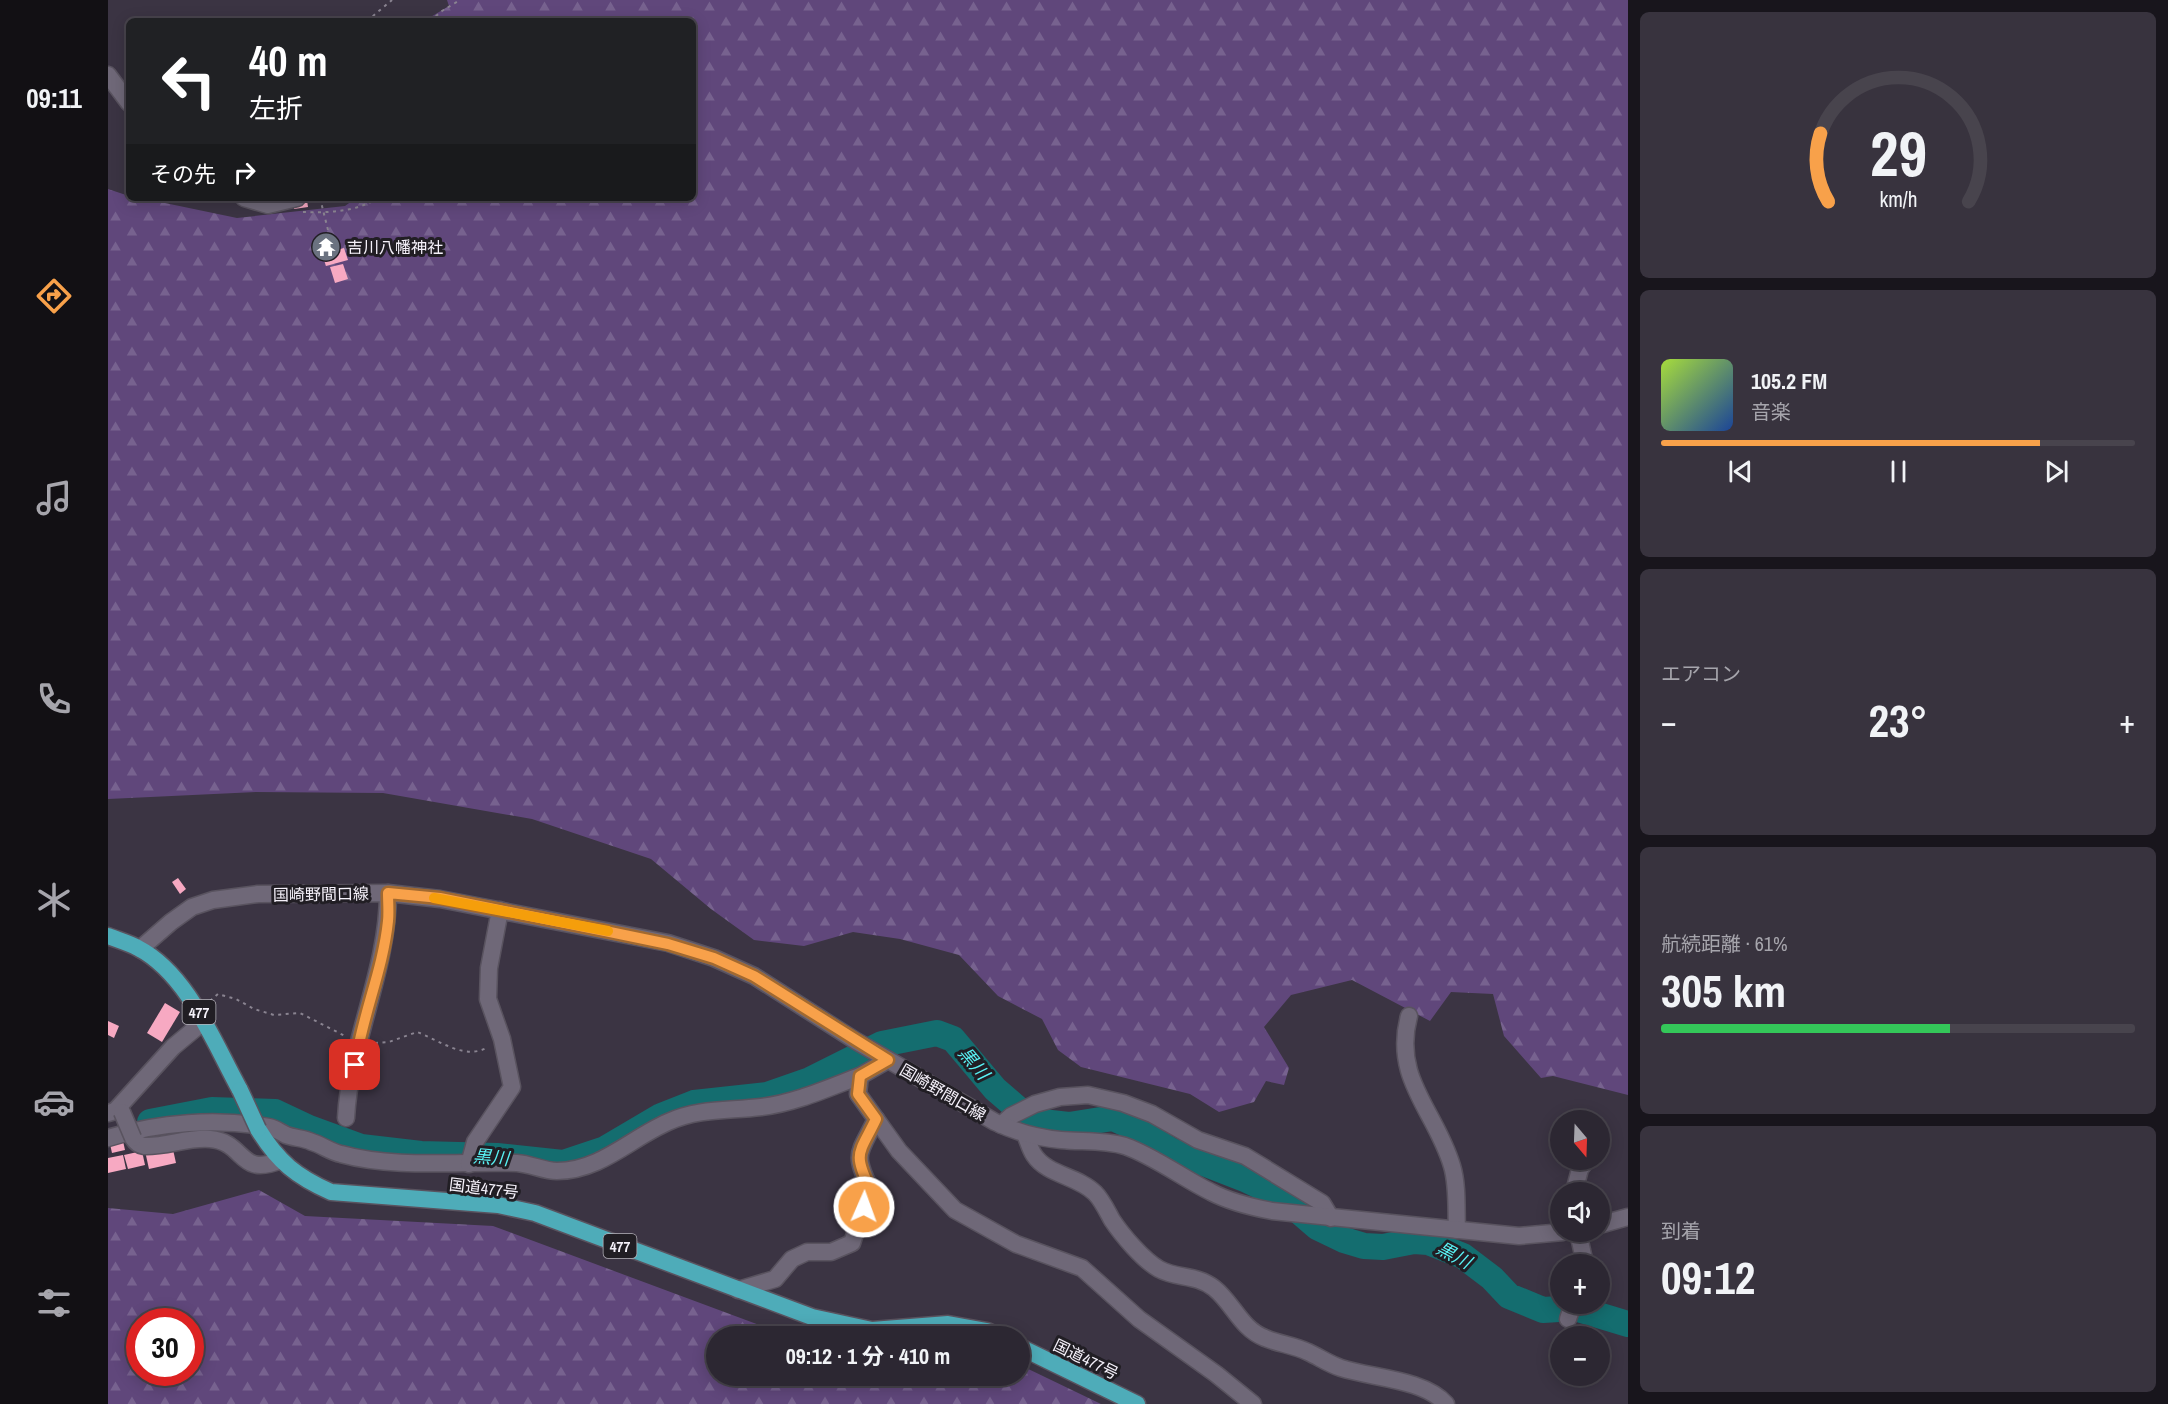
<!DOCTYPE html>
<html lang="ja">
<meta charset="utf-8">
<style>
:root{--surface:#2c2732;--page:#38333e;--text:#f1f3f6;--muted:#a6a5ac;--line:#48444d;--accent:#f8a14a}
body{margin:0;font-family:"Archivo Narrow","Noto Sans JP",sans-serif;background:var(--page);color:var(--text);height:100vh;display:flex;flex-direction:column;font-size:22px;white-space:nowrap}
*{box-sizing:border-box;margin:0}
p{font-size:20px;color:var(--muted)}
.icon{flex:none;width:33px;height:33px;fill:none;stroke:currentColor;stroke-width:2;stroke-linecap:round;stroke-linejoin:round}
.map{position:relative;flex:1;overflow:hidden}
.sheet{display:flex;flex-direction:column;gap:12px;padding:12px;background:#18151c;width:540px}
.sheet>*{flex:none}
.guide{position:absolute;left:18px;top:18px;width:570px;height:183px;border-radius:9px;box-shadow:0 3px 15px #0003,0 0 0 2px var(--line);background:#202124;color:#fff;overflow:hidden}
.needle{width:39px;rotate:161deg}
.tools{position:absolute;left:1442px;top:1110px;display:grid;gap:12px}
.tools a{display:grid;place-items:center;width:60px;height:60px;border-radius:50%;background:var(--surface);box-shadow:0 3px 15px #0003,0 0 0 2px var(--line);font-size:30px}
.speed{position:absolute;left:18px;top:1308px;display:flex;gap:12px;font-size:30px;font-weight:700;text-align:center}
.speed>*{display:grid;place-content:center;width:78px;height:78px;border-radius:50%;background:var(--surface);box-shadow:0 3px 15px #0003,0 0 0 2px var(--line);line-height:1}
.speed .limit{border:9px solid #d22;background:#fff;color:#111}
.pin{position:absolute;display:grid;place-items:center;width:51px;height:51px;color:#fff;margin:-26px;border-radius:12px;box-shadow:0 3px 9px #0006}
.me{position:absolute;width:66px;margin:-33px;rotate:2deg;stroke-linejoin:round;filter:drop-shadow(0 0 4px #0008)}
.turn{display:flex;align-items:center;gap:21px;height:126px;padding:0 24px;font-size:27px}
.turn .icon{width:78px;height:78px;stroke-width:2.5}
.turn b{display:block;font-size:42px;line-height:51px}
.then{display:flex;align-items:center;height:57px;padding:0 24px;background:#0003;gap:12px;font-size:22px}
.big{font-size:45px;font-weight:700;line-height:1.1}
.sheet .card{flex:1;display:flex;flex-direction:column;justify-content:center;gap:9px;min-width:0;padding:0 21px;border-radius:9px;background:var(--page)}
.sheet .dial{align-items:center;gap:0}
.dial svg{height:156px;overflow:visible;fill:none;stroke:var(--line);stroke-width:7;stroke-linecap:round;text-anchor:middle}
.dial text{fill:var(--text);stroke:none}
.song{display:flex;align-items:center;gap:18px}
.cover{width:72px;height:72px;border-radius:9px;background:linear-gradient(135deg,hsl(80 70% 55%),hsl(220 70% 35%))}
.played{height:6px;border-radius:3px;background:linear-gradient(90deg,var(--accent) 80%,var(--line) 80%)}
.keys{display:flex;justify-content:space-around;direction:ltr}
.heat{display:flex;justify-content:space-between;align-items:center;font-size:33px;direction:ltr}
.charge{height:9px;border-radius:4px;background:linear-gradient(90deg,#34c759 61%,var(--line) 0)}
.trip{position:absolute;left:598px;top:1326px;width:324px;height:60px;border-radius:30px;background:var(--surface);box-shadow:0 3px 15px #0003,0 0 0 2px var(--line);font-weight:700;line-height:60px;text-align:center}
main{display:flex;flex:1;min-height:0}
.tabs{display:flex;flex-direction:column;width:108px;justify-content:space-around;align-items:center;background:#121014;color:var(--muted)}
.tabs .icon{width:42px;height:42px}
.tabs .active{color:var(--accent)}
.tabs b{font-size:27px;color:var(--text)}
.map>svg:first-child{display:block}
</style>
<main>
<nav class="tabs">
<b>09:11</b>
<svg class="icon active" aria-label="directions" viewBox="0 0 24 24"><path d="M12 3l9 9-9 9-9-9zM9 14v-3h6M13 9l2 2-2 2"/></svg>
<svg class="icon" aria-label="music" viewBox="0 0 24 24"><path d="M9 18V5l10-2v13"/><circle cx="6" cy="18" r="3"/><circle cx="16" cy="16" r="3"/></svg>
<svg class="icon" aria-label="phone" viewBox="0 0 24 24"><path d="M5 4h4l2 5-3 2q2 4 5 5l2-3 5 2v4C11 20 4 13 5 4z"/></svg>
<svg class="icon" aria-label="climate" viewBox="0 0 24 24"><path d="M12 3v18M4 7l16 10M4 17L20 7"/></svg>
<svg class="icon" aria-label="car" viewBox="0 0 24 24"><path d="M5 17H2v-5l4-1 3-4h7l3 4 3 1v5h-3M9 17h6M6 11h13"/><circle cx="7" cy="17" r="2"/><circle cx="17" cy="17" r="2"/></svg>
<svg class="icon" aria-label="filters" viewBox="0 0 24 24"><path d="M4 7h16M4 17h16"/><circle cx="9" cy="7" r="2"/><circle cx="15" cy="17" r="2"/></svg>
</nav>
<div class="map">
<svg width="1520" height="1404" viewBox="0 0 1520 1404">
<defs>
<pattern id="forest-firs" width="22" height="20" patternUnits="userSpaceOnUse" patternTransform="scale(1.5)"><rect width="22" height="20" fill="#60477b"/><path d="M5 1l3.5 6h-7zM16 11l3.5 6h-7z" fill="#77628f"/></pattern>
</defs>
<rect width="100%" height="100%" fill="#3b3443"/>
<g fill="url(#forest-firs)" fill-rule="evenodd">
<path d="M339,0H1520V1095L1445,1076L1433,1078L1396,1036L1385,994L1343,992L1322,1021L1244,980L1183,995L1156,1027L1181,1068L1176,1085L1158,1081L1146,1102L1111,1112L1082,1094L973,1067L950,1050L934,1019L890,996L851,955L792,939L745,932L696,946L646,940L603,909L543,859L424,819L275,793L148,792L0,799V189L21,196V198H33L129,218L237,206L248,198H585V21H316L341,6Z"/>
<path d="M151,1190L197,1216L385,1226L681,1336H609V1376H912V1365L993,1404H0V1208L65,1214ZM32,1322H82V1372H32Z"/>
</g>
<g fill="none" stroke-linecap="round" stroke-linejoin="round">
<path stroke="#146d6f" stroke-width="26" d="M42,1122L104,1110L167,1112L201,1128L253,1147L313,1154L389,1156L455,1163L497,1149L553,1116L586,1103L659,1095L702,1080L774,1044L829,1033L845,1039L887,1089L909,1108L934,1122L961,1125L1005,1118L1027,1128L1062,1150L1139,1180L1173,1196L1209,1227L1236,1240L1256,1246L1275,1247L1306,1241L1320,1242L1355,1256L1384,1278L1401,1296L1435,1310L1467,1308L1520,1324"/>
</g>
<g fill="#f7a9c2">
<path d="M199,200L200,207L186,209L185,202Z"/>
<path d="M236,248L240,260L218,266L214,254Z"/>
<path d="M235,264L240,279L227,283L222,267Z"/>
<path d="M70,878L78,889L72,894L64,882Z"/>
<path d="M57,1003L72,1012L54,1042L39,1033Z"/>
<path d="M0,1021L11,1026L6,1038L0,1035Z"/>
<path d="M15,1141L17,1150L4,1153L2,1144Z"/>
<path d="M64,1145L68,1163L41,1169L37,1151Z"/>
<path d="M34,1151L37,1165L20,1169L16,1155Z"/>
<path d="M15,1155L18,1169L0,1173V1158Z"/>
</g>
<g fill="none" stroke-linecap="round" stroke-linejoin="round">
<g stroke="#59535f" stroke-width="19">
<g id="minor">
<path d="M0,75L21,103"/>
<path d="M136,198L160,205L189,198"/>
<path d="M1301,1016C1284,1079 1328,1111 1344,1166C1350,1186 1348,1209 1349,1230"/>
<path d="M780,1060L752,1076L750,1094L791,1151L847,1210L908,1244L974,1268L1031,1319L1108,1374L1145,1404"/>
<path d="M0,1113L7,1111L65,1047L95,1022"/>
<path d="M238,1118C242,1041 280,970 280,893"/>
<path d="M893,1125L903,1116L927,1104L952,1097L980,1095L1015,1103L1044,1114L1090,1140L1137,1156L1214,1203L1223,1218"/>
<path d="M917,1134C920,1141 922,1149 926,1155C939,1175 970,1176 987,1193C994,1200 999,1211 1004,1220C1014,1235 1035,1260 1051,1269C1069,1279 1088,1274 1106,1288C1125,1303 1133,1329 1157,1338C1171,1344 1186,1345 1200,1352C1211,1357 1221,1364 1233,1368C1264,1378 1316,1379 1338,1404"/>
<path d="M0,1138C51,1122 109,1118 161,1127C167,1128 172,1132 178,1135C186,1138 196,1138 204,1142C214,1145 223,1152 233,1154C287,1169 353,1161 409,1163C423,1164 436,1171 449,1171C492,1171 523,1138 560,1122C591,1108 621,1111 653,1107C687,1103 720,1088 752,1076"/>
<path d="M25,1138C28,1143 31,1145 36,1146C58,1147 80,1137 102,1139C138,1142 130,1178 173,1160"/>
<path d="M361,1164L367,1142L404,1087L394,1039L380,999L381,968L392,910"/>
<path d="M1466,1192L1472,1169L1479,1160"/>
<path d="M1470,1232L1477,1264"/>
<path d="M630,1290L667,1279L684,1259L699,1252H723L744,1243L762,1188C744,1152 752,1153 768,1119"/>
<path d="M1460,1319L1465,1304"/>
</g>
</g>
<g stroke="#59535f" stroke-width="19">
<g id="secondary">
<path d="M32,949L63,922L84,907L105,900L150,894L280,893L332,899L560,943L606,958L646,976L748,1041L887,1122C908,1132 929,1138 953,1140C974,1142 996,1140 1017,1146C1046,1156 1076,1179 1103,1192C1122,1202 1143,1207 1164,1211L1411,1236L1455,1232"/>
<path d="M1491,1225L1520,1217"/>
</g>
</g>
<g stroke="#59535f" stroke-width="19">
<g id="trunk">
<path d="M0,936C10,940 21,943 30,948C80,974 106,1043 132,1090"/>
<path d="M150,1129C170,1162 189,1177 223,1192L390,1205L427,1213L704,1317L764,1330L840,1324L879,1331L890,1336"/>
<path d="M912,1347L1029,1404"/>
</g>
</g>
<g stroke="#8a8491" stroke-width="2" stroke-dasharray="3 4.5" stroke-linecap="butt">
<path d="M259,21L284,0"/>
<path d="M322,21L334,11L352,0"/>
<path d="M212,198L224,246"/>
<path d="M195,212C220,213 248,212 270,198"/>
<path d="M102,1001L110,994L128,999L146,1009L166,1015L192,1013L237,1036"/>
<path d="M267,1043L281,1042L309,1032C331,1040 357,1061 380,1047"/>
</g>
<use href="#minor" stroke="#6f6878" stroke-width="16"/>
<use href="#secondary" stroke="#6f6878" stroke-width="16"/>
<use href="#trunk" stroke="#4eacb9" stroke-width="16"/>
<g stroke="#59535f" stroke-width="19" stroke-linecap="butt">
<path id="minor-bridge" d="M14,1112L25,1138"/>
</g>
<g stroke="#59535f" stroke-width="19" stroke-linecap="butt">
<path id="trunk-bridge" d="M132,1090L150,1129"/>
</g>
<use href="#minor-bridge" stroke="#6f6878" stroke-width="16"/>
<use href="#trunk-bridge" stroke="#4eacb9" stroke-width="16"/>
</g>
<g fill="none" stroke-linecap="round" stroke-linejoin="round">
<g stroke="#a16930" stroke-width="15">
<path id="route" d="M247,1065C254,1016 275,970 280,921C281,912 280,902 280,893L332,898L497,931L560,944L606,958L646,976L780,1060L752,1076L750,1094L768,1119C752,1153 744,1152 762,1188L756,1207"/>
</g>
<use href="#route" stroke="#f8a14a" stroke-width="10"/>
<path stroke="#f59e0b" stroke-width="10" d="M326,898L500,931"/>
</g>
<defs>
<g id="temple-disc" transform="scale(1.5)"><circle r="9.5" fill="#6b7280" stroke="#211e24"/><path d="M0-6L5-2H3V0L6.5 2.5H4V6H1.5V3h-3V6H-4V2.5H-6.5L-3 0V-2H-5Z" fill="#fff"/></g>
</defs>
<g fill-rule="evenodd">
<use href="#temple-disc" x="218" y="247"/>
</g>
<g text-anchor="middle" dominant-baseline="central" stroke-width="6" stroke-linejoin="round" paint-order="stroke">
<g fill="#211e24" stroke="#b5b2ba" stroke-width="1.5">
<rect x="74.5" y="1000" width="33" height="24" rx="4.5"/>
<rect x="495.5" y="1234" width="33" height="24" rx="4.5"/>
</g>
<g font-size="15" font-weight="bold" fill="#f5f1fa">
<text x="91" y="1012">477</text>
<text x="512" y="1246">477</text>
</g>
<g font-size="16" fill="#f5f1fa" stroke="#211e24" text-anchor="start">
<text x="239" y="247">吉川八幡神社</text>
</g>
<g font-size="16" fill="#f5f1fa" stroke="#211e24">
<text transform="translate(213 894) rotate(-1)">国崎野間口線</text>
<text transform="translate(835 1092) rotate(30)">国崎野間口線</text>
<text transform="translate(376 1188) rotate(7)">国道477号</text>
<text transform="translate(978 1359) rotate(26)">国道477号</text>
</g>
<g font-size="18" font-style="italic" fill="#59f2f4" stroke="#211e24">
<text transform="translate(866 1063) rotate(50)">黒川</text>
<text transform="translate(383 1157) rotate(5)">黒川</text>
<text transform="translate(1346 1255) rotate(28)">黒川</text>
</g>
</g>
</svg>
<div class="tools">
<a><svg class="needle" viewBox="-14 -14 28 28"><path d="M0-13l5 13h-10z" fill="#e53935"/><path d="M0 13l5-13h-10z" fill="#a6a5ac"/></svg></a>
<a><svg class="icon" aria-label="sound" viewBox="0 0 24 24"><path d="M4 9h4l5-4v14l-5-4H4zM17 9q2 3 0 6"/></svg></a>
<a>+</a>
<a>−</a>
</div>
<div class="speed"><div class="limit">30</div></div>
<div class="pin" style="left:247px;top:1065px;background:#d93025"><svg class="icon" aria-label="arrive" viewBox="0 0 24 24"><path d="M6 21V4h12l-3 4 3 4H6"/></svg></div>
<svg class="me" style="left:756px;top:1207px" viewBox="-20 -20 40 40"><circle r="17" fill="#f8a14a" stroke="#fff" stroke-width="3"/><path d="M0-11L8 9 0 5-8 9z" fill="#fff"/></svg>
<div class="trip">09:12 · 1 分 · 410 m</div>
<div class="guide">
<div class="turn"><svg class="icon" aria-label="left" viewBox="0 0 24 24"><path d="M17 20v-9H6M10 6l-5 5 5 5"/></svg><div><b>40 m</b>左折</div></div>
<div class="then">その先<svg class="icon" aria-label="right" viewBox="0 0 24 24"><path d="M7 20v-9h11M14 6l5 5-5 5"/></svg></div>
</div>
</div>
<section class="sheet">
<div class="card dial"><svg viewBox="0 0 100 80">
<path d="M14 69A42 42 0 1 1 86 69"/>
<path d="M14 69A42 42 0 0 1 10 34" stroke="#f8a14a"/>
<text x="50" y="56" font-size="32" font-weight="700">29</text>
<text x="50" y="72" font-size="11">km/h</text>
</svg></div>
<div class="card">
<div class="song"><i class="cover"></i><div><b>105.2 FM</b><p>音楽</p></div></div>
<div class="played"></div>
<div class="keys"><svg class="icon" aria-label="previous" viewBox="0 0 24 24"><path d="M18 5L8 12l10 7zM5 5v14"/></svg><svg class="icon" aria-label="pause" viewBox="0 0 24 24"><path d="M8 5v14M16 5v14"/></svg><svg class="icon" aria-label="next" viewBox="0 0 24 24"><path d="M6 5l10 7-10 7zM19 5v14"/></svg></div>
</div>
<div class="card"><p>エアコン</p>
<div class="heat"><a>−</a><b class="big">23°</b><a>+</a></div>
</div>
<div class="card"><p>航続距離 · 61%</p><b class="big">305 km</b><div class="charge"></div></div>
<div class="card"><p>到着</p><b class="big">09:12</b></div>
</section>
</main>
